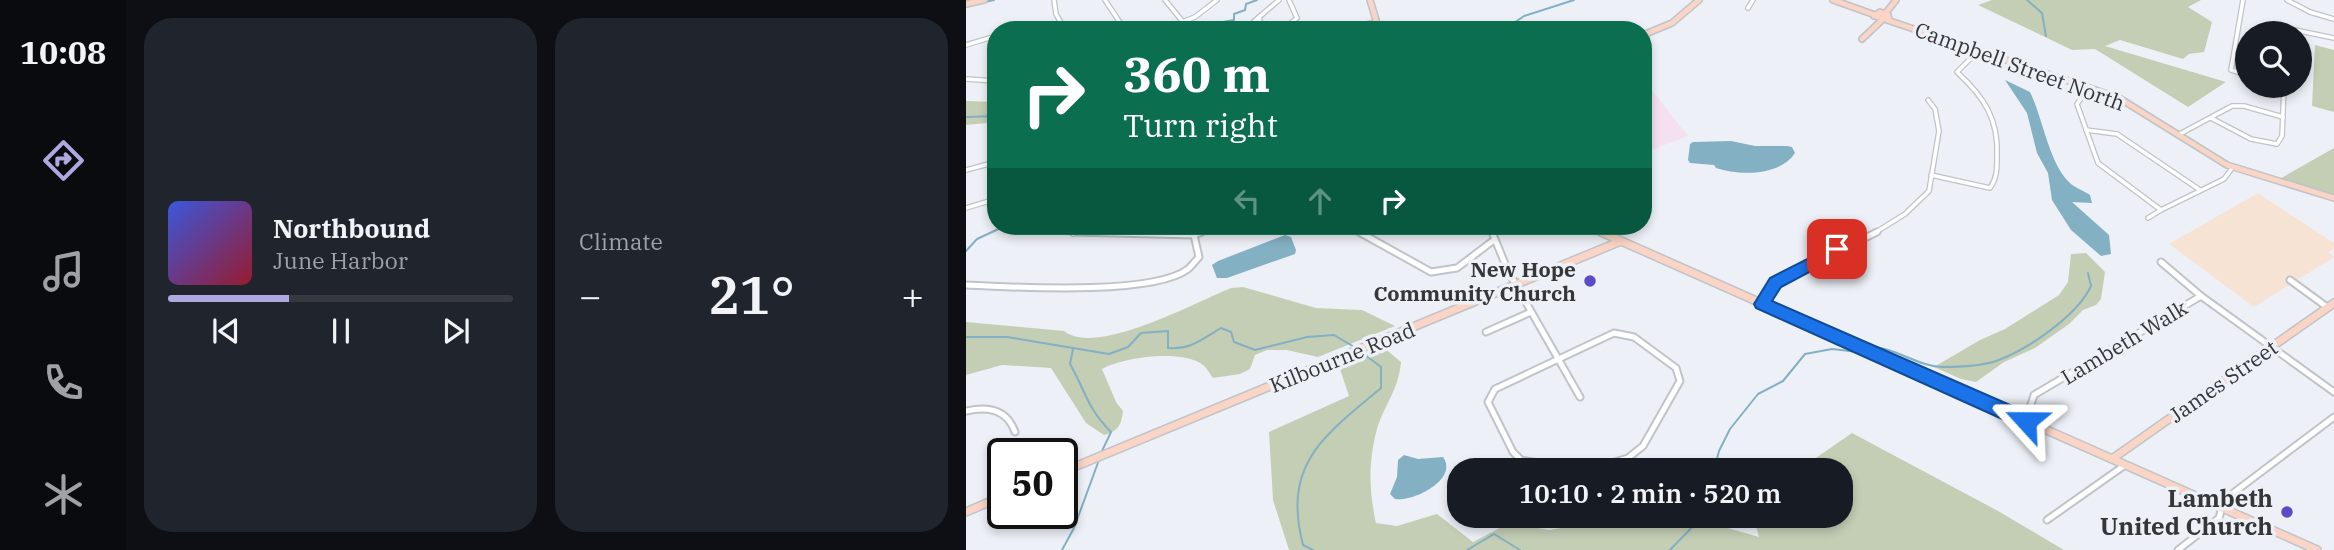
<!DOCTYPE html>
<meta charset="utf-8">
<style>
:root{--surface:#171b24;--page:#20242c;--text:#f1f3f6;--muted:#9ea1a6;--line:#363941;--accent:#ada8e0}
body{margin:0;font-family:"IBM Plex Serif",serif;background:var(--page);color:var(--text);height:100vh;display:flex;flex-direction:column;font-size:26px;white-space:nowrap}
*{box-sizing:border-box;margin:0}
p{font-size:23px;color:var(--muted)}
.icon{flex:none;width:38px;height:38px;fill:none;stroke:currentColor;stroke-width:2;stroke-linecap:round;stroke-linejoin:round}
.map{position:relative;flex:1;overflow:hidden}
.panel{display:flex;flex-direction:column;gap:18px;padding:18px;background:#0d0f14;width:840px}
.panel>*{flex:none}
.guide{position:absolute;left:21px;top:21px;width:665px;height:214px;border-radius:28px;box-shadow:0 4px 10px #0003;background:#0b6e4f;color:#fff;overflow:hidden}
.controls{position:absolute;left:1269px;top:21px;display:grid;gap:14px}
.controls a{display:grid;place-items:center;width:77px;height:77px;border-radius:50%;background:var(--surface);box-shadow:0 4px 10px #0003;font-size:35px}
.speed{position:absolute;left:21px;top:438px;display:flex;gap:14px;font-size:35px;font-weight:700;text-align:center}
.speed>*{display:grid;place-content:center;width:91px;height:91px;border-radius:50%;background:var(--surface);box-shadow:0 4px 10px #0003;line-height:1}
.speed .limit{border:4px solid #111;border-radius:10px;background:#fff;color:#111}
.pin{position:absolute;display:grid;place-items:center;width:60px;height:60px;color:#fff;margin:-30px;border-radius:14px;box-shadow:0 4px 10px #0006}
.me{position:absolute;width:77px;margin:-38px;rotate:294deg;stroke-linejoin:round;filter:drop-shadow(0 0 5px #0008)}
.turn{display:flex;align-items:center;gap:24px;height:147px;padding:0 21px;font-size:32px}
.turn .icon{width:91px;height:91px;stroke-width:2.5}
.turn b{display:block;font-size:49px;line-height:60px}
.lanes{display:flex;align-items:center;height:66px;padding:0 21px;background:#0003;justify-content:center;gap:35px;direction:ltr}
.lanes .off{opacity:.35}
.big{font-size:52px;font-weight:600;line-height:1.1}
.panel .tile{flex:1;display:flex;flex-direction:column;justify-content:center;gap:10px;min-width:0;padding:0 24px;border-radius:28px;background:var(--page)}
.song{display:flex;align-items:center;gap:21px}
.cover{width:84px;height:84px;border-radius:10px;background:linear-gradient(135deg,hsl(230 70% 55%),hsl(350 70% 35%))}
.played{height:7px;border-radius:4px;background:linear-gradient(90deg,var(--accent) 35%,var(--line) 35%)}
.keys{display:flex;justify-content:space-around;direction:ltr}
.heat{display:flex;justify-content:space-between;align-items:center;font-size:38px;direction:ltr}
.panel .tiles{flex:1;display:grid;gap:18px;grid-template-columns:repeat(2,1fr)}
.trip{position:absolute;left:481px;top:458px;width:406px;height:70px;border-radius:28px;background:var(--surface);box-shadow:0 4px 10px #0003;font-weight:600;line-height:70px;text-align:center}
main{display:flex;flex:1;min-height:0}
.tabs{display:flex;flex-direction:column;width:126px;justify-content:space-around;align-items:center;background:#090b0e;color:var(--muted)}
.tabs .icon{width:49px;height:49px}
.tabs .selected{color:var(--accent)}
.tabs b{font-size:32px;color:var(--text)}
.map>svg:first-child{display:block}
</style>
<main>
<nav class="tabs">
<b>10:08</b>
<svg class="icon selected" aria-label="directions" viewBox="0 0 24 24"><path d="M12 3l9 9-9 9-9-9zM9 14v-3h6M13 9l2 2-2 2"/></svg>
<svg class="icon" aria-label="music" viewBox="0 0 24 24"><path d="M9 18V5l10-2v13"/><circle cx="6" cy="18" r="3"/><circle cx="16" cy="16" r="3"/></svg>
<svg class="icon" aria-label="phone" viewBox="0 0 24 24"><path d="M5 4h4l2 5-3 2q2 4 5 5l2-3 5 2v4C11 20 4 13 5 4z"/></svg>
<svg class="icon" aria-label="climate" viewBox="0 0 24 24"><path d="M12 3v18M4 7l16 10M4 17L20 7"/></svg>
</nav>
<section class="panel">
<div class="tiles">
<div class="tile">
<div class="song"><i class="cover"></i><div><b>Northbound</b><p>June Harbor</p></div></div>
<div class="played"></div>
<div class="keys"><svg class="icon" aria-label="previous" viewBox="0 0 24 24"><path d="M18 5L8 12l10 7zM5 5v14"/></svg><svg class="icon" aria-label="pause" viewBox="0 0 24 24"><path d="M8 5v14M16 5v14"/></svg><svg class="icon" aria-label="next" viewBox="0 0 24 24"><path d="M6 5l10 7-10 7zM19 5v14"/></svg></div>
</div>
<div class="tile"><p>Climate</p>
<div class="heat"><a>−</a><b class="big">21°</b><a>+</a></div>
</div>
</div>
</section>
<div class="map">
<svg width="1368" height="550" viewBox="0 0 1368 550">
<rect width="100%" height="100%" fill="#edf1f7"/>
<path fill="#f5e0ef" d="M677,79L722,136L677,153Z"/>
<path fill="#f6e3d3" d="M1292,193L1368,243V249L1363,252L1368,257L1288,307L1203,244Z"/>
<g fill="#c4ceb5">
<path d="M1026,0H1235L1222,7L1246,22L1238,52L1223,54L1217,59L1154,40L1139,46L1260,82L1222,107L1129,49L1106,50L1012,5Z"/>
<path d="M1349,45L1368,50V112L1346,106Z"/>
<path d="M0,101L30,102V122L0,125Z"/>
<path d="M1368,148V200L1310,181Z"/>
<path d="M1120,253L1139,272L1135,299L1130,305L1117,310L1103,324L1069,348L1038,362L1010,382L995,379L968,367L1014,340L1039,329L1093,295L1102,282L1105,254Z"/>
<path d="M277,287L350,308L396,310L429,326L352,357L321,350H301L289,355L284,369L274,374L247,378C244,374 241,368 237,365C216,349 158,357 136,369L150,402L157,411C155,425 153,431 138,435L120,423L85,368L36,365L0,375V322L98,331C130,357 230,302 265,288Z"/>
<path d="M417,347L435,362C432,392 419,403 411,429C402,462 403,491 410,523L431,526L471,514L507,542L543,523L583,530L615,525L641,516H720L793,537L787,516H875V471H831L886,433L1032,511L1098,550H323L307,500L303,432L383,396L373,366Z"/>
</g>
<g fill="#83b0c3">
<path d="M1039,80L1064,92C1077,118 1083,165 1105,184C1110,188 1118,191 1124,195L1126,203L1106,202L1143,235L1145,254L1135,256L1105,230L1086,200L1082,173L1071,153L1061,113Z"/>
<path d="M765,141L789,146H821L826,147L829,153C814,176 774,176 750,168L748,165L724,163L722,160L724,144L727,142Z"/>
<path d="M319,235L325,237L330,250L329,254L261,278H251L246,265L252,261Z"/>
<path d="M438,455L452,459L477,457C493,479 448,502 429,499L424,494L431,477L432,460Z"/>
</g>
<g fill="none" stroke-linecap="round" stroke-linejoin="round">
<g stroke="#83b0c3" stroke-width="2">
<path d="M1061,0L1076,13L1080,36"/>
<path d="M19,2L28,0"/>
<path d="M251,30L257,22L268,20V14L279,10L280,4L291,0"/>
<path d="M538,30L558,16L608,0"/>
<path d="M0,117L30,116"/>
<path d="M0,251L11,239L39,226"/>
<path d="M0,337H41L143,354L162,347L175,333L202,331V348C225,350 236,339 255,328L265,332L268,342L289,350L341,337L368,335L390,348"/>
<path d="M910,347C933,350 952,366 976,367C992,367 1015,366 1030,361C1061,350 1111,316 1125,286L1122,273"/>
<path d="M107,349L104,364C120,392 121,408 145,432L136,451"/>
<path d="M748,471L753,451L764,429L792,394L817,381L839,354L866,349L892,352"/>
<path d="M96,550L108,528L133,460"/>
<path d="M347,550L337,545C316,463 358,436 415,388V367L394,351"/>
<path d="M501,550L528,534L554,550"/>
<path d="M704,550L737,516"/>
</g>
<g stroke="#bfc4c9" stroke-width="6">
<g id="street-far1">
<path d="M88,0L90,14L99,30"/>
<path d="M139,0L159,30"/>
<path d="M199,0L217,22"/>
<path d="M1277,0L1265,70L1281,75"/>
<path d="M1321,0L1344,12L1368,19"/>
<path d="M782,8L787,0"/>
<path d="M196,30L229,17L251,0"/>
<path d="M278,30L313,0"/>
<path d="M282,30L295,25L293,17"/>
<path d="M316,30L331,18L323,0"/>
<path d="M372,30L410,22"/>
<path d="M1324,33V29L1368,38"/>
<path d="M0,45L30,36"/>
<path d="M0,79L30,81"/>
<path d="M1123,87L1111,104L1132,163L1195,210L1258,179L1267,167"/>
<path d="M1245,118L1285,139L1311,144L1316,136L1318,86"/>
<path d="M1120,130L1151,134L1234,190"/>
<path d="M1212,135L1266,106H1278L1317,117"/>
<path d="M0,170L30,162"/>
<path d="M965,175L1024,188C1031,178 1031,169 1031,157C1033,119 1018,97 991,72L1012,51"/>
<path d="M0,208L30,199"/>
<path d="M1182,218L1195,210"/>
<path d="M104,226L107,234"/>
<path d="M382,226L396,234"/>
<path d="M524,226L527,234"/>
<path d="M231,234L253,226"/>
<path d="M907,234L939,214L963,191L973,131L969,109L962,100"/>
</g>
</g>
<g stroke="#bfc4c9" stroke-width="9">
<g id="street">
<path d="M106,232L228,235L236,232"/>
<path d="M393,232L465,272L491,268L528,240"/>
<path d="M526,232L542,271L614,397"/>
<path d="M1195,262L1235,296L1368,392"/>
<path d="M1324,280L1361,307"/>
<path d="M0,285C46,287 187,296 222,269C226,266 229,261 233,257L228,235"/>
<path d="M797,303L809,282L911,232"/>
<path d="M520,332L565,312"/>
<path d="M648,333L668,337L710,368L714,381L677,446L662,458L636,466L598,467L555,460L547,452L522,402L529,389Z"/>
<path d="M0,411C22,406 41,409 49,432"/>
<path d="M1060,420L1068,395L1235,296"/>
<path d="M1081,520L1159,465"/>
<path d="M1212,550L1253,518L1258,500L1368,417"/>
</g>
</g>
<g stroke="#bfc4c9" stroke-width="8">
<g id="secondary-far1">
<path d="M404,0L413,30"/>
<path d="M867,0L909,15"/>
<path d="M0,4L18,0"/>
<path d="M914,12L922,15L923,19L908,16Z"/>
<path d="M919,14L930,0"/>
<path d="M921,20L1153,98L1261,165L1368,198"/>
<path d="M677,35L706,23L733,0"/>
<path d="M896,39L916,20"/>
<path d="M621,226L639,234"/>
</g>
</g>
<g stroke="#bfc4c9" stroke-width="10">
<g id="secondary">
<path d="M635,232L1351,550"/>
<path d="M1146,459L1368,303"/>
<path d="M96,472L655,241"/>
<path d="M0,512L37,496"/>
</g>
</g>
<use href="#street-far1" stroke="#fff" stroke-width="3.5"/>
<use href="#street" stroke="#fff" stroke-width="5"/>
<use href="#secondary-far1" stroke="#fad4c4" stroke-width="5"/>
<use href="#secondary" stroke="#fad4c4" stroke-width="7"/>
</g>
<path fill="#1a73e8" stroke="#114b97" stroke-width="2" d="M871,244L877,245L879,249L877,254L815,287L806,301L1067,415L1069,421L1067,427L1060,429L1054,427L790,308L788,304L804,278Z"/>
<g fill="#5a4cc5" stroke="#edf1f7" stroke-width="2.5">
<circle cx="624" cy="281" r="7"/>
<circle cx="1321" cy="512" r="7"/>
</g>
<g text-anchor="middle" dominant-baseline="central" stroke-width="7" stroke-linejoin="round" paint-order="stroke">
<g font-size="21" fill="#343638" stroke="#edf1f7">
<text transform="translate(1054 66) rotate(20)">Campbell Street North</text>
<text transform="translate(1158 342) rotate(-31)">Lambeth Walk</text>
<text transform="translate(376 357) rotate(-22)">Kilbourne Road</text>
<text transform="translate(1257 381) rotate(-35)">James Street</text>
</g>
<g font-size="21" font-weight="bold" fill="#343638" stroke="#edf1f7" text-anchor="end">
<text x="610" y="269">New Hope<tspan x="610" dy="24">Community Church</tspan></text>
</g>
<g font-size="24" font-weight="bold" fill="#343638" stroke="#edf1f7" text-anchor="end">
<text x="1307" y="498">Lambeth<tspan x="1307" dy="28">United Church</tspan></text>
</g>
</g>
</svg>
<div class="controls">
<a><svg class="icon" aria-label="search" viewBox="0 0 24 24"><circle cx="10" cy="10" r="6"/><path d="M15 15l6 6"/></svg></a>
</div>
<div class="speed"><div class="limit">50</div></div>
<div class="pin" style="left:871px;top:249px;background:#d93025"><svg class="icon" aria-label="arrive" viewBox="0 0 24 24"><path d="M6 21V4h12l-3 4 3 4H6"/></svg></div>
<svg class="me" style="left:1060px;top:421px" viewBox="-20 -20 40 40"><path d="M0-17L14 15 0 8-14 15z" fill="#1a73e8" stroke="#fff" stroke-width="4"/></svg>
<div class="trip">10:10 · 2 min · 520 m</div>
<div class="guide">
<div class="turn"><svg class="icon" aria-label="right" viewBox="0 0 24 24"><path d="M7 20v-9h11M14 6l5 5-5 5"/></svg><div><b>360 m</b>Turn right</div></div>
<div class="lanes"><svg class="icon off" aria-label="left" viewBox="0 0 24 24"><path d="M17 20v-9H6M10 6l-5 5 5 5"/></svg><svg class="icon off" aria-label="ahead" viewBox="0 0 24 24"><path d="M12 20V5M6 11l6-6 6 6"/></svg><svg class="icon" aria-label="right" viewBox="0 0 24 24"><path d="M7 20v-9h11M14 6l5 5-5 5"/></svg></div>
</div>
</div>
</main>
